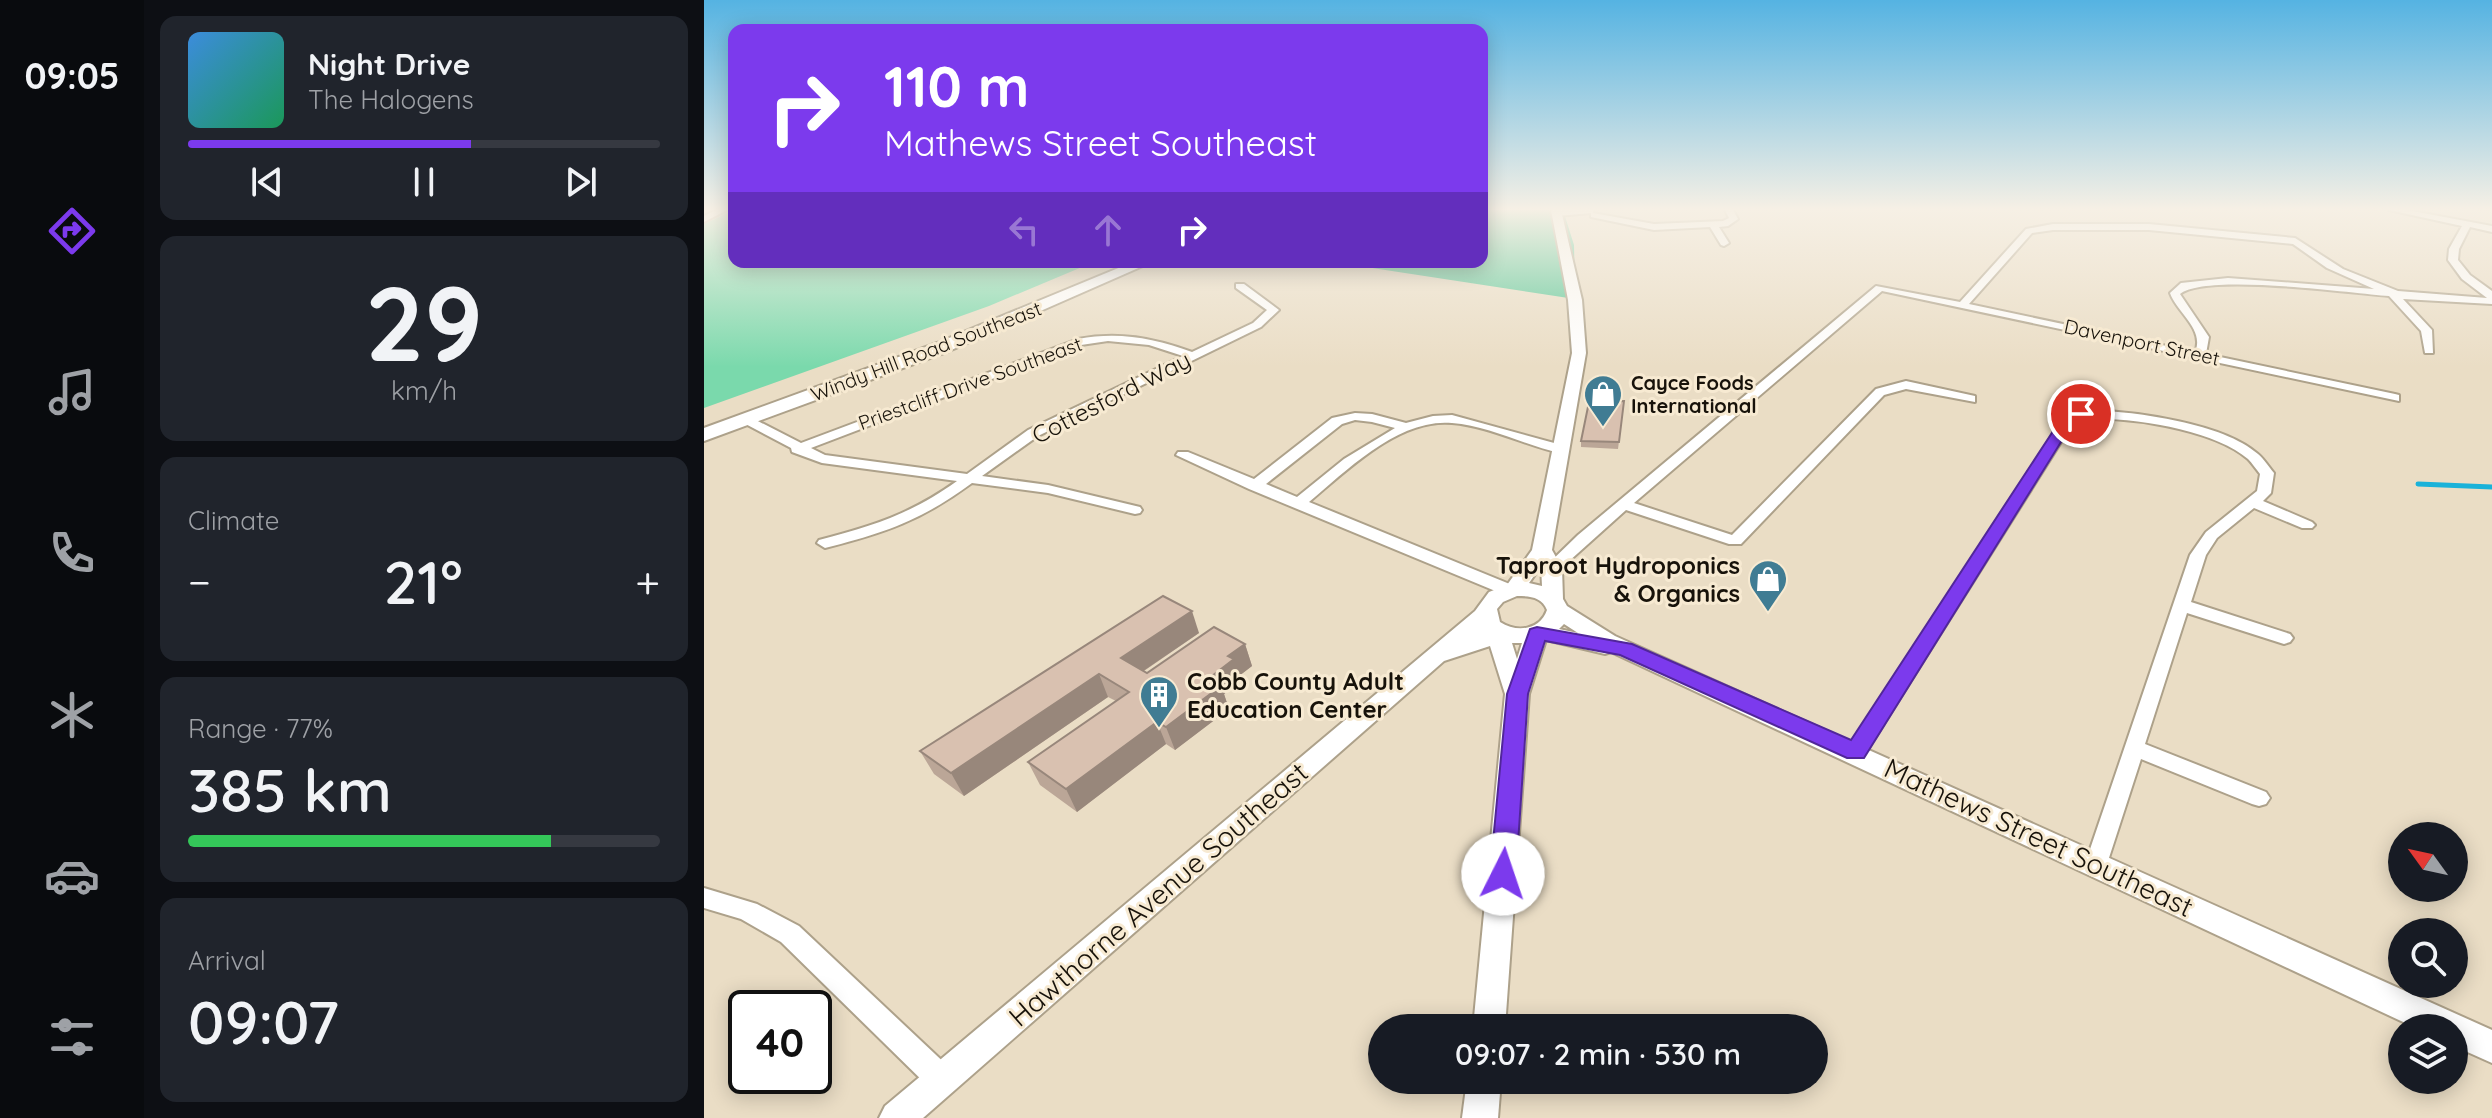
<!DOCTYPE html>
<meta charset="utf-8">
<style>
:root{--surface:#171b24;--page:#20242c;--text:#f1f3f6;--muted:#9ea1a6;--line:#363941;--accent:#7c3aed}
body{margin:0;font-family:Quicksand,sans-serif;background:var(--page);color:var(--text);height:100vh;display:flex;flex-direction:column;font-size:30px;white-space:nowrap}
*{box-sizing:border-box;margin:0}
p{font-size:26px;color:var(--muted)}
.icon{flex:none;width:44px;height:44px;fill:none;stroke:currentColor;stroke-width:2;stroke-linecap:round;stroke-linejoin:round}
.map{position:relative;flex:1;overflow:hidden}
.side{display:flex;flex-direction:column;gap:16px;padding:16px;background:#0d0f14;width:560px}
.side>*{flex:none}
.guide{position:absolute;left:24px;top:24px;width:760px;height:244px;border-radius:16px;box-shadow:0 4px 20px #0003;background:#7c3aed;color:#fff;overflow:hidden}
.needle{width:52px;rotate:303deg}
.controls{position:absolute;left:1684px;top:822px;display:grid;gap:16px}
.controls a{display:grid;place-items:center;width:80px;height:80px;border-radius:50%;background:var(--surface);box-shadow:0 4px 20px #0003;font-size:40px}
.speed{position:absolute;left:24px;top:990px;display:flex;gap:16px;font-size:40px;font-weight:700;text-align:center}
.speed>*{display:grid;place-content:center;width:104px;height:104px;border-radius:50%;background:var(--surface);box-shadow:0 4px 20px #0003;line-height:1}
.speed .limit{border:4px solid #111;border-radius:12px;background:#fff;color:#111}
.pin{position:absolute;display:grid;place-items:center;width:68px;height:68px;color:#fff;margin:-34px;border:4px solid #fff;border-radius:50%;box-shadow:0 2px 8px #0007}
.me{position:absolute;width:88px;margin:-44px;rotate:4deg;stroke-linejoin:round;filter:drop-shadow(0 0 6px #0008)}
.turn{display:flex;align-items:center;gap:28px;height:168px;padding:0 24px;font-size:36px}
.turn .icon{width:104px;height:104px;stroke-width:2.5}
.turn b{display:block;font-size:56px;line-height:68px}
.lanes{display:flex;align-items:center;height:76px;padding:0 24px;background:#0003;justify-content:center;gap:40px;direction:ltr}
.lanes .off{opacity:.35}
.big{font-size:60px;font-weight:600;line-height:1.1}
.side .tile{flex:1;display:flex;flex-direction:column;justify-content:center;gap:12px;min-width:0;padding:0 28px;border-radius:16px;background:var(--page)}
.side .dial{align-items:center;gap:0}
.dial b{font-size:104px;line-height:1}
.song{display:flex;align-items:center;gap:24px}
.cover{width:96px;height:96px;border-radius:12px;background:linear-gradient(135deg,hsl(210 70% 55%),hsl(150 70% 35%))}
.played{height:8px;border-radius:4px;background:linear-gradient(90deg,var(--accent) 60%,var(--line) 60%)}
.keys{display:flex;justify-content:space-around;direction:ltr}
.heat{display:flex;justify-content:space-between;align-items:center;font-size:44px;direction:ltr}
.charge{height:12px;border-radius:6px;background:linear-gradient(90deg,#34c759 77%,var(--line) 0)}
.trip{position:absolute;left:664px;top:1014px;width:460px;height:80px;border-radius:40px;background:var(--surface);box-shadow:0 4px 20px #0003;font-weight:600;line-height:80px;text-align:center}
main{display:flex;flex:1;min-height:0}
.dock{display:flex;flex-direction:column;width:144px;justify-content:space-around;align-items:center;background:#090b0e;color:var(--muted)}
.dock .icon{width:56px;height:56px}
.dock .selected{color:var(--accent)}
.dock b{font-size:36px;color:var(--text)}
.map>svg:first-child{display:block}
</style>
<main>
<nav class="dock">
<b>09:05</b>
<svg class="icon selected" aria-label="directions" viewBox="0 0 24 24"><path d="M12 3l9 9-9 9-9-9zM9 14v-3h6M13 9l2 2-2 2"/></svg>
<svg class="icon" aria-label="music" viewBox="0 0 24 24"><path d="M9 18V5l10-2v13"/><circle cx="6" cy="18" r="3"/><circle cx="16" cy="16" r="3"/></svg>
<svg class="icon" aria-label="phone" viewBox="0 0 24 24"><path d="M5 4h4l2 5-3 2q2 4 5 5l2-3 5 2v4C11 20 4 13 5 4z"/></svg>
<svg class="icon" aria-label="climate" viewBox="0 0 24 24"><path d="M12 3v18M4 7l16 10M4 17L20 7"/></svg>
<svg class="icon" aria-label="car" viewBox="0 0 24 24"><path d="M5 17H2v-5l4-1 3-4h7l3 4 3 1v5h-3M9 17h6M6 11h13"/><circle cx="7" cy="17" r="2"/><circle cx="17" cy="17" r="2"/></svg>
<svg class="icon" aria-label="filters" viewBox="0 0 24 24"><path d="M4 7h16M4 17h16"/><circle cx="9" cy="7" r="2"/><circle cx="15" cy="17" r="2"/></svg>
</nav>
<section class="side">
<div class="tile">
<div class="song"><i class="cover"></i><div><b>Night Drive</b><p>The Halogens</p></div></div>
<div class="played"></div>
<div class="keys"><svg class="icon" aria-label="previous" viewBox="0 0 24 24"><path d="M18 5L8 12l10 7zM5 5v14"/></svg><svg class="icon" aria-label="pause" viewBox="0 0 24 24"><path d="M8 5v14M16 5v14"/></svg><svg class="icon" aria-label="next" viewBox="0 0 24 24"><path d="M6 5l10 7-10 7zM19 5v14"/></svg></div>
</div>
<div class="tile dial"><b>29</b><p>km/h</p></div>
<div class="tile"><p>Climate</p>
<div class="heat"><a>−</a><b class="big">21°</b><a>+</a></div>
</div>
<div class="tile"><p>Range · 77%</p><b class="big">385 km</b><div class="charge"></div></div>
<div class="tile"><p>Arrival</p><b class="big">09:07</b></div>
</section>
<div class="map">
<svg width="1788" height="1118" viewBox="0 0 1788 1118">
<rect width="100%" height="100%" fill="#eaddc5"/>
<path fill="#7ad9ac" d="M30,210V262H390L285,306L0,408V224Z"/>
<path fill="#56c796" d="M778,210H859L870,245L871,299L629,262H778Z"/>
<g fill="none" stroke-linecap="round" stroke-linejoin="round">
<path stroke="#1ab2d9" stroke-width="5" d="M1714,484L1788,487"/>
<g stroke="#ada18a" stroke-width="4">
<g id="minor">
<path d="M12,210H23L0,222V216Z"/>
<path d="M890,210L889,213L950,224L1019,221L1025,218L1021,210H1029L1034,219L1024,226L1015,227L1025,243L1020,246L1017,245L1006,227L950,230L887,217V213L853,216L849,213L853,210Z"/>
<path d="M1685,210H1703L1788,226V232L1766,227L1755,249L1754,260L1766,275L1788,291V304L1699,299L1728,330L1729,353H1721L1717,331L1685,296C1647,293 1502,273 1476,294L1505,337L1502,354L1691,394L1695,395V401L1178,291L930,503L1028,535L1172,389L1202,381L1271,396V402L1202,389L1180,395L1037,544H1025L922,510L854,571L848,573L840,568L874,535L1172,286L1256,302L1322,229L1349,224H1445L1591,238L1639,269L1694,291L1783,298L1758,279L1744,260L1745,249L1758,226ZM1349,230H1445L1589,244L1623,268L1670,289L1524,278L1477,283L1466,293C1473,313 1501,329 1491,352L1265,304L1328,233Z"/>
<path d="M532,284H540L575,310L557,327L334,436L278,476L344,485L436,507L438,510L436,513L431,514L344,493L268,483C218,520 181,533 121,548L113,543L115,540C169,526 207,514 253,481L118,463L88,452L87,448L34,420L36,417H46L97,443L374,339C414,331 450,338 488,352L549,323L563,310L532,288ZM404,341L445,345L479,356L324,430L263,474L121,455L107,448L377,345Z"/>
<path d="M1387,410C1433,412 1519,423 1554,454C1560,459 1565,467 1570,473L1567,493L1559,501L1608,522L1611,525L1608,528H1598L1550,508L1513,538L1502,555L1487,602L1586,634L1589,638L1586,642L1580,644L1483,613L1441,744L1562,792L1566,798L1562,804L1555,806L1548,804L1437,759L1403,864L1400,871L1392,874L1384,871L1381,864L1486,555L1502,532L1553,491L1556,474C1552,469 1548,463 1544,459C1510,429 1416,414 1371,420L1159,757L1152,760L1145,757L1142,752L1362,414Z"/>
<path d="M651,413L668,414L702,423L729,416L748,415L861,446L863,449L856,453C820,445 785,426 748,423C695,418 643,470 605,502L813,587L815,591L813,595H801L545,489L472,455L474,452H484L550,479L628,418ZM651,420L668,422L691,428L640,459L593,497L562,484L638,424Z"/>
<path d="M0,888L53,904L95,926L248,1070L252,1080L248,1090L238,1094L228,1090L77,942L37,919L0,908Z"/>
</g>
</g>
<g stroke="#ada18a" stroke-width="4">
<g id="tertiary">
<path d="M847,210H857L878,300L882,353L848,550L858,568L859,599L863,606L911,636L1788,1030V1063L1750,1046V1028H1712L907,652L901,654L842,640L825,694L801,1028H769L801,694L786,646L740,661L219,1118H175L181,1106L771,611L785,592L803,585L828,550L868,353L864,300ZM837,566L838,586L825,583ZM813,596C826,596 838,597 843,610C836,630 813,633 796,622L793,609L799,602ZM860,624L874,633L855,629ZM808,643H818L813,659Z"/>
<path d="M763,1080H797L794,1118H758Z"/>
</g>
</g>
<g stroke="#ada18a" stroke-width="4">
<path id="secondary" d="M429,262H448L245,351L0,441V428L233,343Z"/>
</g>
<use href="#minor" fill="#fff" fill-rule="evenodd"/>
<use href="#tertiary" fill="#fff" fill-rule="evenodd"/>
<use href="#secondary" fill="#fff" fill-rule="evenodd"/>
</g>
<g fill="#bba697">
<path d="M920,401L914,449L877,447V441Z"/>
<path d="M459,596L495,633L440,671L443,673L541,644L548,666L535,676L537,681L520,694L525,709L471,750L462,744L373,812L336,785L324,762L412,701L404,697L260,796L230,774L216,751Z"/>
</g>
<g fill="#98877b">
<path d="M488,611L495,633L426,680L417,658Z"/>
<path d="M541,644L548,666L535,676L537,681L520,694L525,709L471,750L462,727L524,656Z"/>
<path d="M395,674L404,697L260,796L247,773Z"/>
<path d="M453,722L462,744L373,812L362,789Z"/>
</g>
<g fill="#d9c1b0" stroke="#98877b" stroke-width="2">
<path d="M920,401L915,442L877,441L885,402Z"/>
<path d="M459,596L488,611L417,658L443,673L510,627L541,644L524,656L530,659L504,679L517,686L462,727L453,722L362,789L324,762L425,692L395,674L247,773L216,751Z"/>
</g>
<linearGradient id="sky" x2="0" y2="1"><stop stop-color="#55b3e2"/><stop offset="0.57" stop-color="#f6f0e5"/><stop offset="1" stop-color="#f6f0e5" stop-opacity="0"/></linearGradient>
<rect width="1788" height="367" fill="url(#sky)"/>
<path fill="#7c3aed" stroke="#51269a" stroke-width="2" d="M1377,409L1384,414L1367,426L1160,758H1143L916,655L841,641L824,694L812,874L808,882L799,885L790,882L786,874L803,694L826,629L833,627L928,644L1147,740L1357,419Z"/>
<defs>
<g id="shop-pin" transform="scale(2)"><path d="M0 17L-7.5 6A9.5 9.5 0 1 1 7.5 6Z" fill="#407c93" stroke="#f7ead2"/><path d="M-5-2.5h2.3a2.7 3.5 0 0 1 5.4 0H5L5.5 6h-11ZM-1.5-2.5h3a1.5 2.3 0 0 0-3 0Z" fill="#fff"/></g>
<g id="building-pin" transform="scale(2)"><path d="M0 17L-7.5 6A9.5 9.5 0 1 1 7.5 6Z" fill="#407c93" stroke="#f7ead2"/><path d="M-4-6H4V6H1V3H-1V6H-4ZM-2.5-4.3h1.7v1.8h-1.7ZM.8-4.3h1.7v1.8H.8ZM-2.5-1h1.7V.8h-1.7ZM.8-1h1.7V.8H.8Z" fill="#fff"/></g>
</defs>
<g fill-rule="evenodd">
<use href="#shop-pin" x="899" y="394"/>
<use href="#shop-pin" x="1064" y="579"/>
<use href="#building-pin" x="455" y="695"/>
</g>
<g text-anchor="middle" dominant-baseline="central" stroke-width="6" stroke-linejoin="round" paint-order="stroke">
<g font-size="20" fill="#17120a" stroke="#f7ead2">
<text transform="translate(1438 342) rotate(12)">Davenport Street</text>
<text transform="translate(222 351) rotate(-21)">Windy Hill Road Southeast</text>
<text transform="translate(266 383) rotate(-20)">Priestcliff Drive Southeast</text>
</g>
<g font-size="20" font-weight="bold" fill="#17120a" stroke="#f7ead2" text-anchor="start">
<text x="927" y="382">Cayce Foods<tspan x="927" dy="23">International</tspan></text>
</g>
<g font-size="24" fill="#17120a" stroke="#f7ead2">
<text transform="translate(407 397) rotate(-27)">Cottesford Way</text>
</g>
<g font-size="24" font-weight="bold" fill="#17120a" stroke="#f7ead2" text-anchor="end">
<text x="1036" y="565">Taproot Hydroponics<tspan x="1036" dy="28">&amp; Organics</tspan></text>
<text x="483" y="681" text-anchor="start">Cobb County Adult<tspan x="483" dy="28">Education Center</tspan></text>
</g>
<g font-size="28" fill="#17120a" stroke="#f7ead2">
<text transform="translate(1335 837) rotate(25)">Mathews Street Southeast</text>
<text transform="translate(454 894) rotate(-41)">Hawthorne Avenue Southeast</text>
</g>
</g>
</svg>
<div class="controls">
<a><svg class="needle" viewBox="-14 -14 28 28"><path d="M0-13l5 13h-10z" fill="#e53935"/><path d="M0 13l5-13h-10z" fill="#9ea1a6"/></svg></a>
<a><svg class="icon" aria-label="search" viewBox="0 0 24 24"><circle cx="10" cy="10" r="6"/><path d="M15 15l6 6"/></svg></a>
<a><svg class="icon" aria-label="layers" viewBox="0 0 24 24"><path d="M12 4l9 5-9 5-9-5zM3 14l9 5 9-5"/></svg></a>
</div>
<div class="speed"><div class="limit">40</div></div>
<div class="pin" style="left:1377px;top:414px;background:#d93025"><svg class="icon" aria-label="arrive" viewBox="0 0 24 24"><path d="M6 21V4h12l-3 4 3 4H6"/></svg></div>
<svg class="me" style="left:799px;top:874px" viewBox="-20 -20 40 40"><circle r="19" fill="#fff"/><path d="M0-13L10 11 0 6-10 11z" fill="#7c3aed"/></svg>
<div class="trip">09:07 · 2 min · 530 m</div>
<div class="guide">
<div class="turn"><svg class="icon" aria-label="right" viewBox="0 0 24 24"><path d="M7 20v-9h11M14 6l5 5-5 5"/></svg><div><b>110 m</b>Mathews Street Southeast</div></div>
<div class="lanes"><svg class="icon off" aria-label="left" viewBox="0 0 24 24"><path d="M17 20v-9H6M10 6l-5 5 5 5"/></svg><svg class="icon off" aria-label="ahead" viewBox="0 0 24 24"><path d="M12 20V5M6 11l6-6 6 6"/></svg><svg class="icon" aria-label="right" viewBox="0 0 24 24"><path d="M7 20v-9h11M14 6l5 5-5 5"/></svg></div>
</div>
</div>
</main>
